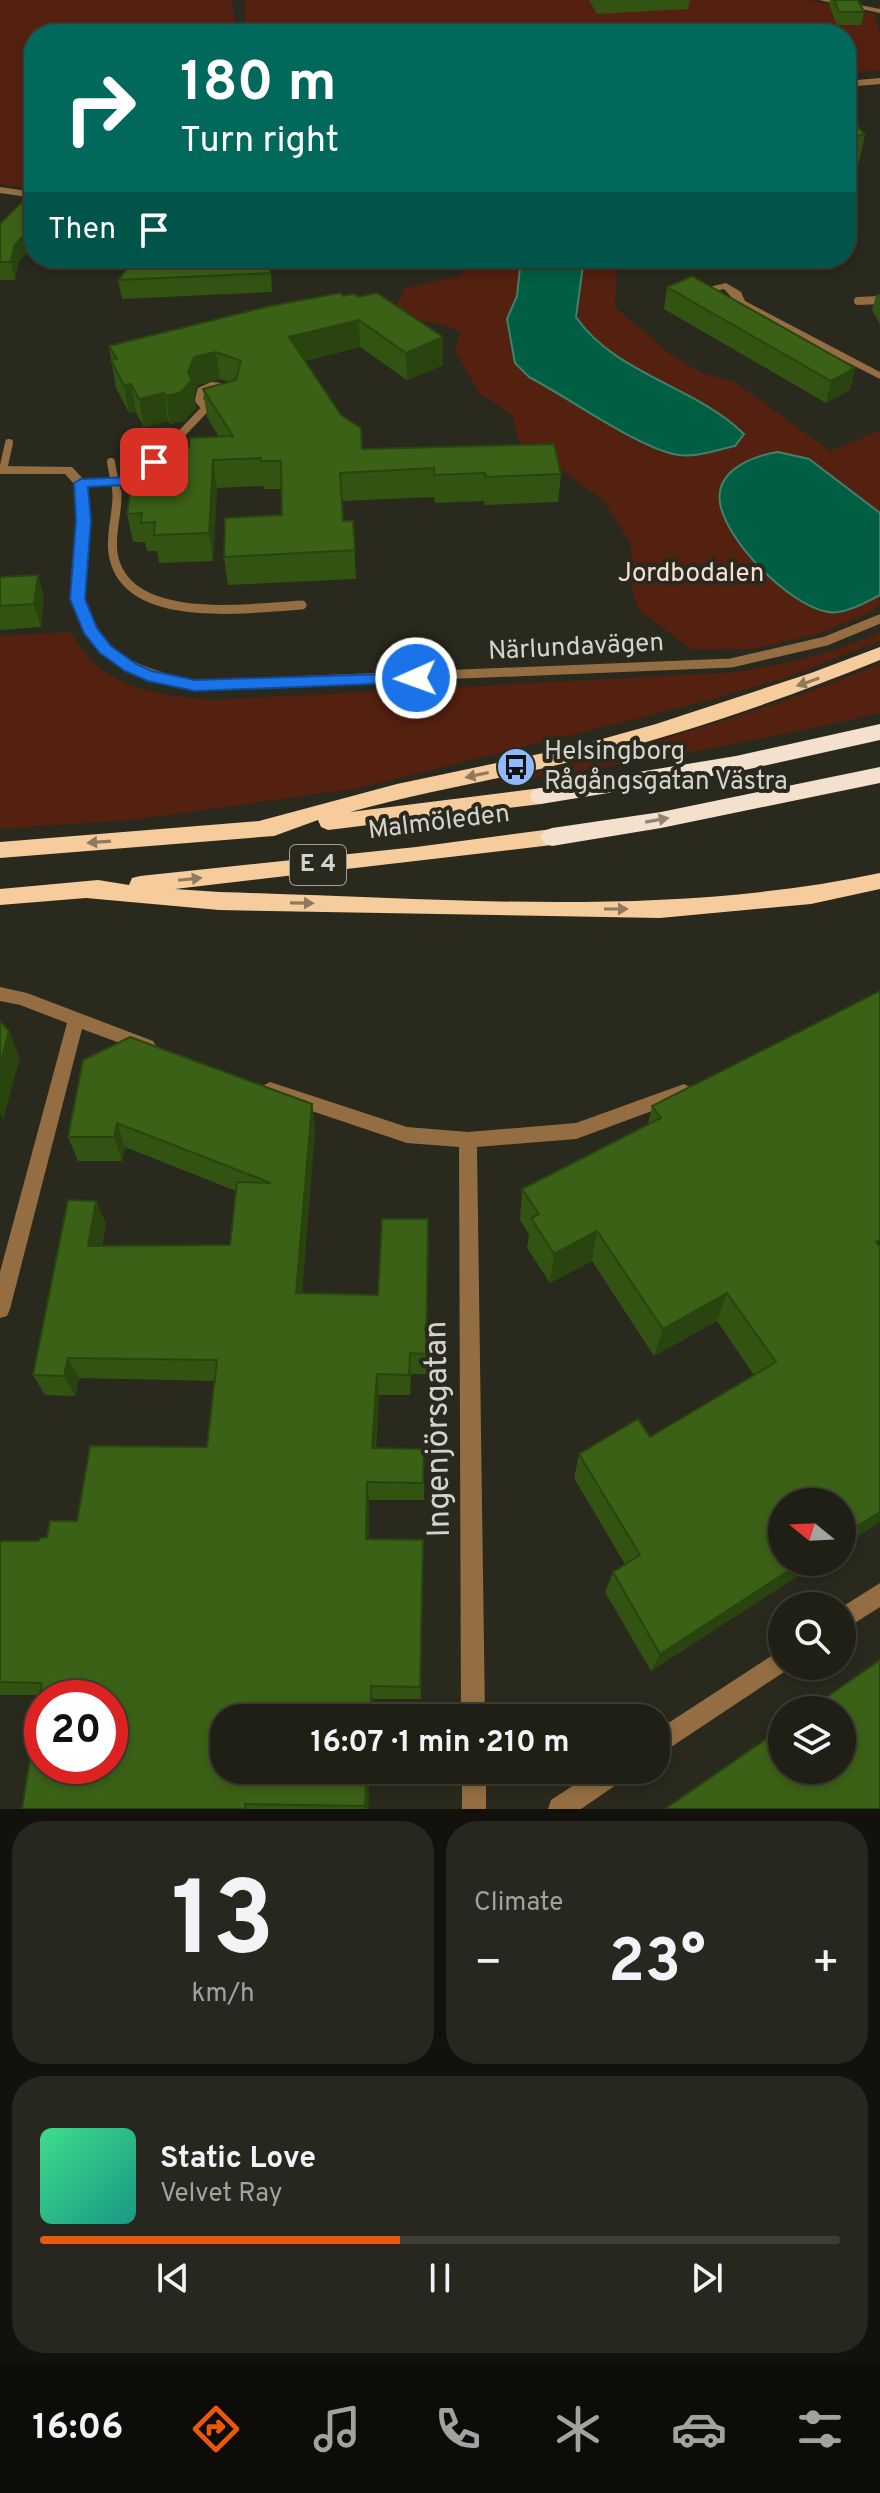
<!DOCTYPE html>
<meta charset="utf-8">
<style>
:root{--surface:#201f16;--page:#28271f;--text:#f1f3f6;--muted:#a2a2a1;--line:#3d3d35;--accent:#ea580c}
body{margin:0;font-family:Overpass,sans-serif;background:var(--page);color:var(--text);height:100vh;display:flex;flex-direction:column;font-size:30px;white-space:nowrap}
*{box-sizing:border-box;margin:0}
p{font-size:26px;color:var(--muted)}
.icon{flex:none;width:44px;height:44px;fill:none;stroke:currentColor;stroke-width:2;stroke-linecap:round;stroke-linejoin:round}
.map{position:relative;height:1809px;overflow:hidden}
.side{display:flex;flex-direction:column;gap:12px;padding:12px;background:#12110c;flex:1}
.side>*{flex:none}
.guide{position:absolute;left:24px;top:24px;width:832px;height:244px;border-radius:32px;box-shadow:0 4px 12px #0003,0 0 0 2px var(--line);background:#00695c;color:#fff;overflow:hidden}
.needle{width:52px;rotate:288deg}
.tools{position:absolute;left:768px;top:1488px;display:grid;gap:16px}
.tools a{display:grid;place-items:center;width:88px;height:88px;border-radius:50%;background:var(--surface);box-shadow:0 4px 12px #0003,0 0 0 2px var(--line);font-size:40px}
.speed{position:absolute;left:24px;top:1680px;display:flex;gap:16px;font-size:40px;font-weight:700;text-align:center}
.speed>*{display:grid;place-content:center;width:104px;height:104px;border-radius:50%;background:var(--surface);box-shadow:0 4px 12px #0003,0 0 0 2px var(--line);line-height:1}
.speed .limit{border:12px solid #d22;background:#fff;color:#111}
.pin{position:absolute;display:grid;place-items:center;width:68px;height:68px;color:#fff;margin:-34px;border-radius:16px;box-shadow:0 4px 12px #0006}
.me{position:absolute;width:88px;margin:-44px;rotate:268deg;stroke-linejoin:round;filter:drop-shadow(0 0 6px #0008)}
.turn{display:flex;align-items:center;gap:28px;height:168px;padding:0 24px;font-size:36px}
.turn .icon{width:104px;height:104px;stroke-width:2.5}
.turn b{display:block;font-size:56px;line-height:68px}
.then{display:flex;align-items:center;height:76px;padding:0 24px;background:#0003;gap:16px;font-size:30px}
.big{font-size:60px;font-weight:700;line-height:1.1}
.side .tile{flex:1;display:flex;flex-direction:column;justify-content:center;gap:12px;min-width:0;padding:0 28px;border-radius:32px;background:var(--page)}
.side .dial{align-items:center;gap:0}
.dial b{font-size:104px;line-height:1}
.song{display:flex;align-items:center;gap:24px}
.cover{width:96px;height:96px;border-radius:12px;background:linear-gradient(135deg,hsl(150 70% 55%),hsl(170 70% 35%))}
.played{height:8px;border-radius:4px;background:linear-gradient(90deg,var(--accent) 45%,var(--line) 45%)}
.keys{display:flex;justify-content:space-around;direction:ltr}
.heat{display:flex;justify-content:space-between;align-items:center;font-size:44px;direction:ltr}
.side .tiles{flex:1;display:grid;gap:12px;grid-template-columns:1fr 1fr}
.tile:last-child{grid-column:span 2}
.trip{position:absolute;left:210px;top:1704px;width:460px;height:80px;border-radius:32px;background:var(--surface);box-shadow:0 4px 12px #0003,0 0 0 2px var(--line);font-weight:700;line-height:80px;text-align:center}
.menu{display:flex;height:128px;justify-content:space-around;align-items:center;background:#0d0c09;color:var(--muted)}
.menu .icon{width:56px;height:56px}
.menu .current{color:var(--accent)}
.menu b{font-size:36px;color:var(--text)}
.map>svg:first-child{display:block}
</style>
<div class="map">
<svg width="880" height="1809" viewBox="0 0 880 1809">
<rect width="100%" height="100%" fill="#2a291d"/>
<g fill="#542010">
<path d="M0,0H231L237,34H34V189L0,184Z"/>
<path d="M244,0H807L874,14L880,34V70L846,73V34H246Z"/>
<path d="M466,258H521L517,296L507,319L515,363L529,377L641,440L691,455L735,446L686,394L634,367L587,333L576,317L584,258H618L615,307L670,354L702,373L735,382L830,451L880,431V513L809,459L727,522L750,555L778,585L869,601L880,595V605L869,613L815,635L752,649L692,650L639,610L632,589L631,545L604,501L550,461L528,454L517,437L513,416L480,394L455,351L460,332C439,319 411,325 395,307L405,288L462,275Z"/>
<path d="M71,632C101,689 153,694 212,700L738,672C787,663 834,654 880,632V641L785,678L684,707L359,788L141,819L0,829V636Z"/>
<path d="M880,664V713C749,743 617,767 484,785C618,754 753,717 880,664Z"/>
</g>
<g fill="#005e42" stroke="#40816b" stroke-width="2">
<path d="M521,258H584L576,317C615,374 695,386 744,434L735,446C716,450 693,459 673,454C631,443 571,399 529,377L515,363L507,319L517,296Z"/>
<path d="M778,452L809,459L880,513V595C867,602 843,615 828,612C790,606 726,541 720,503C715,470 753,456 778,452Z"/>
</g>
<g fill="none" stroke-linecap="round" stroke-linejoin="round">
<g stroke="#946e42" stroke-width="8">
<path d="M858,301L880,300"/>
<path d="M206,408L199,400L201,391L212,386L231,388"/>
<path d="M111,462L117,494"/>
<path d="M3,470L9,443"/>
<path d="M81,483L136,481L206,408L219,407"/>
</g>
<g stroke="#946e42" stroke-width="9">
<path d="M117,492C118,512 110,533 113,553C124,627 249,608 302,605"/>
<path d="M84,506C82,537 74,569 78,599C86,657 146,675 195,685L731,663L826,641L880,619"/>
</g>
<g fill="#946e42" fill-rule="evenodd">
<path d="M819,0H835L880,9V13Z"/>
<path d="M880,78V84L846,87V81Z"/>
<path d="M0,187L34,192V198L0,193Z"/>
<path d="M125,258H135L136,261L127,263Z"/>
<path d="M726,283L741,292L745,301L880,372V379L737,306L715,302L701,289ZM724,289L733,299L722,297L715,291Z"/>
<path d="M0,466L72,467L85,481L90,506L84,510L80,509L75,485L65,474H0Z"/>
<path d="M0,987L27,993L153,1041L156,1046L153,1051L147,1053L82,1029L10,1309L7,1316L0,1318V1272L67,1023L20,1005L0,1001Z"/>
<path d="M270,1082L407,1127L468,1132L576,1123L684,1084L690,1087L693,1092L690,1097L576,1139L477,1147L485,1718H461L459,1147L407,1143L264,1095L261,1090L264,1085Z"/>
<path d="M880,1583V1607L842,1631V1607Z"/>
<path d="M782,1649V1666H791L790,1668L656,1757V1731Z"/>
<rect x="462" y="1770" width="24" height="39"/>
<path d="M597,1770H630L626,1778L581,1809H548L551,1800Z"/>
</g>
<g fill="#f6cc9d" fill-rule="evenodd">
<path d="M880,647V660C782,700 680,735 578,760C502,779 425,791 350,812L541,788L548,791L551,796L548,801L541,804L328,830L321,827L318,820L274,836L0,858V842L259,821L397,784L577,746L656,724L811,673Z"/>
<path d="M552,829L559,831L563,837L559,843L552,845L175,889L219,892C438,898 664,919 880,873V889L811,904L660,918L219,910L86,898L0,905V889L98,880L129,885L132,878L140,876L416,847Z"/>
</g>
<g fill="#f4e1cd" fill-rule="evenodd">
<path d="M880,724V740L736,772L541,804L533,802L530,796L533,790L541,788L736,756Z"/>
<path d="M880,767V783L661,828L552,846L544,843L540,837L544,831L552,828L661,812Z"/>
</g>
</g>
<g fill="#335313">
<path d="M589,0H690L688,9L597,14Z"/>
<path d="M830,0H858L864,12L861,25H837L829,5Z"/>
<path d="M846,111L865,135L859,162L846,163Z"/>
<path d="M0,224L18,263L15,280H0Z"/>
<path d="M726,258H768L767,268L731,269Z"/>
<path d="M271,272L272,292L122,299L118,280Z"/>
<path d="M667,287L855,368L850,390L826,403L664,309Z"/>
<path d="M880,294V324L872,310L876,295Z"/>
<path d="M343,296L358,297L443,337V365L407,380L360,347L305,361L362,449L561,474L558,502L485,505L484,501L435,503L434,497L342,501L343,521H353L356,579L228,585L224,557L282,515L281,489H264V486L217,488L213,561L159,563L157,551H147L145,542H133L127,514L181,482L189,448L219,437L207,417L203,389L229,382L220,379L198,385L194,394L196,408L184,421L170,424L168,421L144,427L136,412L129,413L116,388L109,346Z"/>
<path d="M38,575L44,598L41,627L0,630V577Z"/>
<path d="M880,991L782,1562H819L651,1671L605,1592L613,1572L625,1564L574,1478L579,1454L650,1437L754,1375L717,1321L654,1356L592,1261L550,1283L527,1248L529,1234L520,1220L522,1189L648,1125L652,1106Z"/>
<path d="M83,1060L312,1104L315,1129L302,1293L378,1295L428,1219L426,1374H411L410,1395H379L376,1448L424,1449V1500H369V1539L423,1540L421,1699H373L372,1718H224L370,1770L368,1809H22L40,1695H0V1541H39L207,1447L214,1381L79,1378L75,1396L45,1395L33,1375L96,1201L106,1224L102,1246L230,1245L236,1191L125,1147L122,1161H78L68,1137Z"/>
</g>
<g fill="#29440f">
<path d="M34,224V245L18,263L15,280L11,262L14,246Z"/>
<path d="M359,320L360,347L292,364L289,337Z"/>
<path d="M443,337V365L407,380L406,353Z"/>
<path d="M216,352L220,379L198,385L194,394L196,408L184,421L170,424L166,396L188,372L194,357Z"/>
<path d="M855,368L850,390L826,403L831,381Z"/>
<path d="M131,384L136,412L129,413L124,386Z"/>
<path d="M164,393L168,421L144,427L139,399Z"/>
<path d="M213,460L217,488L213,561L209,533Z"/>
<path d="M38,575L44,598L41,627L34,604Z"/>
<path d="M9,1031L20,1058L3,1120L0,1113V1065Z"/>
<path d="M312,1104L315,1129L300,1315L296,1293Z"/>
<path d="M117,1123L125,1147L122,1161L114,1137Z"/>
<path d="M96,1201L106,1224L98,1269L88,1246Z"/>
<path d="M428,1219L429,1242L426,1374V1354Z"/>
<path d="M597,1231L592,1261L550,1283L554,1254Z"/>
<path d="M727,1293L717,1321L654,1356L663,1329Z"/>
<path d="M68,1358L79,1378L75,1396L64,1376Z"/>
<path d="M377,1374L379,1395L374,1466L372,1448Z"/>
<path d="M367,1482L369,1500V1556L366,1539Z"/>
<path d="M880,1512V1522L842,1547V1536Z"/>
<path d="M423,1540V1556L421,1699L420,1687Z"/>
<path d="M802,1562H819L651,1671L660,1654Z"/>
<path d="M371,1686L373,1699L372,1718H370Z"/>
<path d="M367,1770H370L368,1809H366L365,1806Z"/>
</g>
<g fill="#3b6116" stroke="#29440f" stroke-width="2" fill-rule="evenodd">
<path d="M834,0H858L864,12H839Z"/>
<path d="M846,111L865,135L846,137Z"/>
<path d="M34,190V224L14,246L11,262H0V224Z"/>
<path d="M136,258H270V273L118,280Z"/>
<path d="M692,276L855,368L831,381L667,287Z"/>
<path d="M340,293L343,296L354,294L358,297L377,293L443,337L406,353L359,320L289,337L341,415L361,428L362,449L554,444L561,474L486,477L485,473L434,475V468L340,473L343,521H353L355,550L224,557L225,518L282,515L281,461H261V458L213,460L209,533L154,535L155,522L141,523L142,513L127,514L131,484L181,482L183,448H189L190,438L233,436L203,389L236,380L241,361L216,352L194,357L188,372L192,380L180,393L166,396L164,393L139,399L131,384L124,386L111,360L117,359L109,346L270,306Z"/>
<path d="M38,575L34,604L0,606V577Z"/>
<path d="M880,991V1240L876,1242L880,1247V1512L842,1536V1502H782V1562H802L660,1654L613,1572L640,1555L579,1454L638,1419L650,1437L776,1362L727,1293L663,1329L597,1231L554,1254L531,1218L539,1214L522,1189L661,1118L652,1106Z"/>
<path d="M0,1021L9,1031L0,1065Z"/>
<path d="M130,1037L312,1104L296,1293L378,1295L382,1219H428L426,1354L410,1353L409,1375L377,1374L372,1448L424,1449L423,1483L367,1482L366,1539L423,1540L420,1687L371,1686L370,1718H224V1770H367L365,1806L245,1804V1809H22L42,1683L0,1682V1541H39L40,1538L47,1537L50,1521H77L90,1446L207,1447L217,1360L68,1358L64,1376L33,1375L68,1200L96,1201L88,1246L230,1245L237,1182L271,1183L117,1123L114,1137H68L83,1060ZM42,1698H110V1766H42Z"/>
<path d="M880,1660V1809H665L782,1728V1770H842V1710H808Z"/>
</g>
<defs><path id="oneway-solid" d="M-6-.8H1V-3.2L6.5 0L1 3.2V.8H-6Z" transform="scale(2)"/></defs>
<g fill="#907a5d">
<use href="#oneway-solid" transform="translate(808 682) rotate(161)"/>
<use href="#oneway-solid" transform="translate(477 775) rotate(168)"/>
<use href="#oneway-solid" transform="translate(99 842) rotate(176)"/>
<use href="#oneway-solid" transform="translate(190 879) rotate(-6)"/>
<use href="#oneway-solid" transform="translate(302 903) rotate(1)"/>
<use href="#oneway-solid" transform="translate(616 909)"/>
</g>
<use fill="#8f8575" href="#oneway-solid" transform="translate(657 820) rotate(-10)"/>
<path fill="#1a73e8" stroke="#114b97" stroke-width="2" d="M154,458L161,462L141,484L88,487L91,520L85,599L97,628L111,646L136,664L152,671L195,680L416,673L421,674V682L195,691L148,681L125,671L100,653L84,633L70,599L76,520L74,483L81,479L132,477Z"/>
<defs>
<g id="bus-disc" transform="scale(2)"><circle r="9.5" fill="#90b8fd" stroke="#2a291d"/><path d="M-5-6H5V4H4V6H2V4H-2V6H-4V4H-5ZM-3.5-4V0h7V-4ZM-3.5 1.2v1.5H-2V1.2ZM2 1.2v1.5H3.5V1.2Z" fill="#111"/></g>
</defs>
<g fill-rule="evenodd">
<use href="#bus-disc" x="516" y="767"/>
</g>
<g text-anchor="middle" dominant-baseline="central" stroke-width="8" stroke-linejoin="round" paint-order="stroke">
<rect fill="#2a291d" stroke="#a1a098" stroke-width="2" x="290" y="845" width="56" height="40" rx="6"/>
<g font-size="24" font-weight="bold" fill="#d4d3cc">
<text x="318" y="865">E 4</text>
</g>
<g font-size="26" fill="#f6ded7" stroke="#2a291d">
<text x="691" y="574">Jordbodalen</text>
</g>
<g font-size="26" fill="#d4d3cc" stroke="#2a291d">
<text transform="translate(576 648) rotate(-3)">Närlundavägen</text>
<text transform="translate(439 823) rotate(-7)">Malmöleden</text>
</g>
<g font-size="26" fill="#d4d3cc" stroke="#2a291d" text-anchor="start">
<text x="544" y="752">Helsingborg<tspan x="544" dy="30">Rågångsgatan Västra</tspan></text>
</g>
<g font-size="32" fill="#d4d3cc" stroke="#2a291d">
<text transform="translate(439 1429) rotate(-91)">Ingenjörsgatan</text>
</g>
</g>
</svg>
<div class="tools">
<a><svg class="needle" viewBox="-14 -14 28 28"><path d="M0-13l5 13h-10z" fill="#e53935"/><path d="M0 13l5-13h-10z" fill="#a2a2a1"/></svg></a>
<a><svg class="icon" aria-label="search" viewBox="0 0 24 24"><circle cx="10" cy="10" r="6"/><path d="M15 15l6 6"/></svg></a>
<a><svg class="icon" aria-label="layers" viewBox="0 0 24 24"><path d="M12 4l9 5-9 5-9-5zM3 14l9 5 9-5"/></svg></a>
</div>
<div class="speed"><div class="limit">20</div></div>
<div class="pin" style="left:154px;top:462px;background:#d93025"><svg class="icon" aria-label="arrive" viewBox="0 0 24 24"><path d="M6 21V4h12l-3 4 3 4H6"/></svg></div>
<svg class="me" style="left:416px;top:678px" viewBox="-20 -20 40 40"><circle r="17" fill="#1a73e8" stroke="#fff" stroke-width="3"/><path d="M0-11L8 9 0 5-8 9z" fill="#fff"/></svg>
<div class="trip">16:07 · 1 min · 210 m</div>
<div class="guide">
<div class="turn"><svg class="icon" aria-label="right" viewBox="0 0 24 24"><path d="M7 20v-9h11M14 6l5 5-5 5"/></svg><div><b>180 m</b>Turn right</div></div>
<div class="then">Then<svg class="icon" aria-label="arrive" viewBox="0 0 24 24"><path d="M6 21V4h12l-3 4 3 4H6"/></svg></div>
</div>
</div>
<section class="side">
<div class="tiles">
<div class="tile dial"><b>13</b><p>km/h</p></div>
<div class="tile"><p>Climate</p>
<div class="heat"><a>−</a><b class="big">23°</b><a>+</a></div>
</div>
<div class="tile">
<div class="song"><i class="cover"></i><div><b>Static Love</b><p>Velvet Ray</p></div></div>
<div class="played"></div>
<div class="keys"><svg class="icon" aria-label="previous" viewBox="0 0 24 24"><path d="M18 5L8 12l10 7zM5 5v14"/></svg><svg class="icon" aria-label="pause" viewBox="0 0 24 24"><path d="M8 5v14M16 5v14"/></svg><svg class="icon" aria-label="next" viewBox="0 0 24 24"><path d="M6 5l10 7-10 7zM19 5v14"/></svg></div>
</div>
</div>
</section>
<nav class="menu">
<b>16:06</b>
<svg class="icon current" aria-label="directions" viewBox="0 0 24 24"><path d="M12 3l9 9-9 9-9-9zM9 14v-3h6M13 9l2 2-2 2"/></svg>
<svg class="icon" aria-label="music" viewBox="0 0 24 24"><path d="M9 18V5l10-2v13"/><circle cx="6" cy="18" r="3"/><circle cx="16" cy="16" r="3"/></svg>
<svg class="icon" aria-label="phone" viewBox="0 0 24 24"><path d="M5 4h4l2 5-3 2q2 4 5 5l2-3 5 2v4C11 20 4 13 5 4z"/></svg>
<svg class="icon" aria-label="climate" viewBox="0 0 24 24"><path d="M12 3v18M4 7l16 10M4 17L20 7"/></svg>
<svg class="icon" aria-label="car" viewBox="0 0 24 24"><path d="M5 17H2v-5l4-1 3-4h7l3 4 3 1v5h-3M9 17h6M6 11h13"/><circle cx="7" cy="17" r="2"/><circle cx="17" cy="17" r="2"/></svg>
<svg class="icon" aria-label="filters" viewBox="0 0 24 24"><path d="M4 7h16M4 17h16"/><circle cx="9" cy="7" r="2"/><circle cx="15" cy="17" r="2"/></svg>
</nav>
